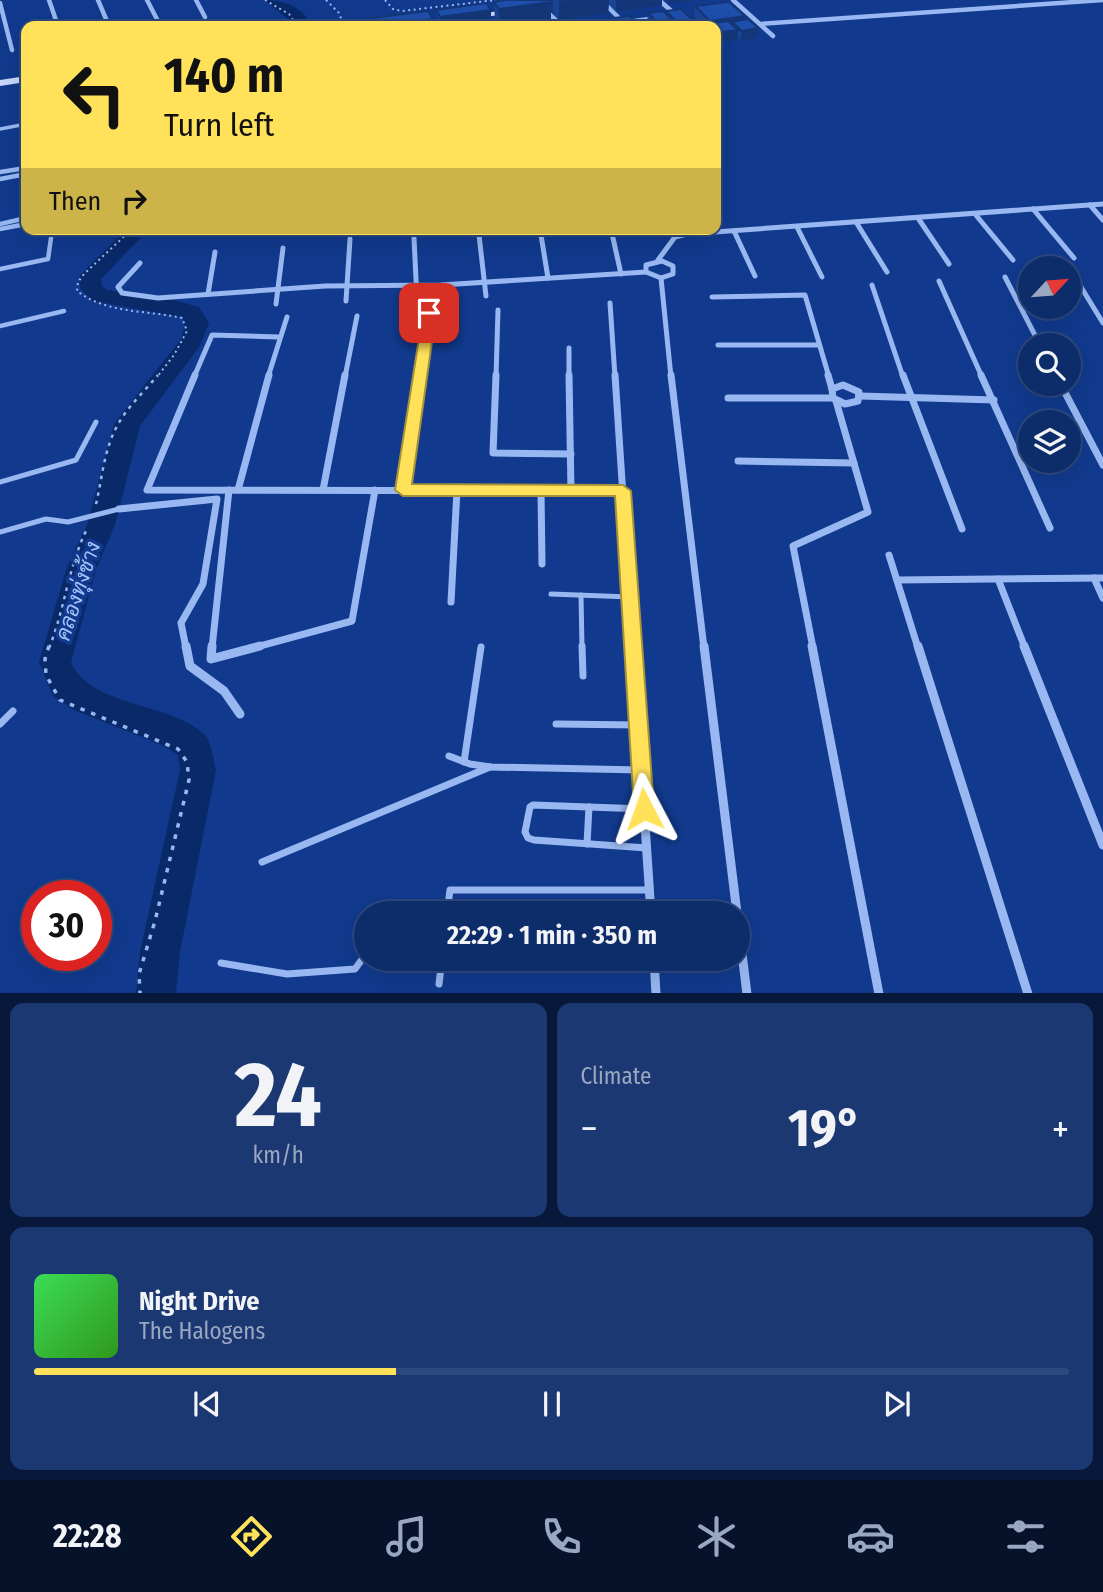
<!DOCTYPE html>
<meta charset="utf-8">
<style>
:root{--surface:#0d2c6a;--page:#1b3872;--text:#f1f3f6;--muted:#9aa7c1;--line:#2d487e;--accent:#ffe15a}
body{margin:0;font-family:"Fira Sans Condensed",Sarabun,sans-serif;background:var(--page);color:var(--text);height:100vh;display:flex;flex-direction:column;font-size:26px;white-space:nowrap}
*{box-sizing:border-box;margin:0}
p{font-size:23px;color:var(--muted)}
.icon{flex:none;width:38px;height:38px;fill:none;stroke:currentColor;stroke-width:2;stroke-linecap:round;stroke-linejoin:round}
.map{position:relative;height:993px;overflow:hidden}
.sheet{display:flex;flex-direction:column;gap:10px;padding:10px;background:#07183a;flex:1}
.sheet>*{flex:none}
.top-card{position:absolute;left:21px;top:21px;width:700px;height:214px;border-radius:14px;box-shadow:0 7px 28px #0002,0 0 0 2px var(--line);background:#ffe15a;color:#111;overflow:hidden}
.needle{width:46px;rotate:64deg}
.fabs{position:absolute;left:1018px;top:256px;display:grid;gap:14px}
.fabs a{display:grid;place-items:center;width:63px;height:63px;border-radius:50%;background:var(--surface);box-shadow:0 7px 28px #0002,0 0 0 2px var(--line);font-size:35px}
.speed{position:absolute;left:21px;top:880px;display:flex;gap:14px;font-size:35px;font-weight:700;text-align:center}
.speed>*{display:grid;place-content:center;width:91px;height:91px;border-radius:50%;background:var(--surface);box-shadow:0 7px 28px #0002,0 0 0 2px var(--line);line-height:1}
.speed .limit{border:10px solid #d22;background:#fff;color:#111}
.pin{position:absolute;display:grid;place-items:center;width:60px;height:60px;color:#fff;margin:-30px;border-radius:14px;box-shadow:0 4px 10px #0006}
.me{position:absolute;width:77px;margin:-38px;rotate:356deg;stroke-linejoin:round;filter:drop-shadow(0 0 5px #0008)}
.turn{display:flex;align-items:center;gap:24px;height:147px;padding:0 28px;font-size:32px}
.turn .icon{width:91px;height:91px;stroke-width:2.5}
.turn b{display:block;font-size:49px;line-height:60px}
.then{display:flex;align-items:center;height:66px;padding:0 28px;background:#0003;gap:14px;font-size:26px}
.big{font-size:52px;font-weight:700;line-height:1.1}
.sheet .card{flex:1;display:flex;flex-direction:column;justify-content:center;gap:10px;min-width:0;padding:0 24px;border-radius:14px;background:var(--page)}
.sheet .dial{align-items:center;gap:0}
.dial b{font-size:91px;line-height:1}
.song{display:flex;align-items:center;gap:21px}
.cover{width:84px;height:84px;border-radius:10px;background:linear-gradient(135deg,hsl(130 70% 55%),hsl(110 70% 35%))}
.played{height:7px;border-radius:4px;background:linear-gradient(90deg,var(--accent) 35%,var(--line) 35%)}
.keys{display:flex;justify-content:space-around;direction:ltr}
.heat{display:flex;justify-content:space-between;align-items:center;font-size:38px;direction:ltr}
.sheet .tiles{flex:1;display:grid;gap:10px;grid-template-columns:1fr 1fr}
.card:last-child{grid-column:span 2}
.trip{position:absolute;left:354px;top:901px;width:396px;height:70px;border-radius:35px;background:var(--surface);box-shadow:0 7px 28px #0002,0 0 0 2px var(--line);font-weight:700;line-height:70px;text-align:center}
.tabs{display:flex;height:112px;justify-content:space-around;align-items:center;background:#05122a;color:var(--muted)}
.tabs .icon{width:49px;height:49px}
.tabs .selected{color:var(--accent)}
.tabs b{font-size:32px;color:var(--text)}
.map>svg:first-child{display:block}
</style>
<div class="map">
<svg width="1103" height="994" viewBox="0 0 1103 994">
<rect width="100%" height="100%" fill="#113a8e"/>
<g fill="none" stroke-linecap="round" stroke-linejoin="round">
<g fill="#0a2969" fill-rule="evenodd">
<path d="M264,0C287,0 301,7 313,26H297Z"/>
<path d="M127,229H149L101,279L102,286L107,290L166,298L199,307L209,323L200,346L140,426L115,525L97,567L71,662C90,707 170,702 204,734C212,742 213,759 216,770L180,952L176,994H136L140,952L180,770L178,755L164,746L74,710L53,696L39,662L67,567L87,525L114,424L181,339L185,323L182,317L92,301L80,288L79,278L82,273Z"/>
</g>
<g stroke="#99b8f2" stroke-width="2" stroke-dasharray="2 3.5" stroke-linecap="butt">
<path d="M265,0L289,14L297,26"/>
<path d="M326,0L339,13L344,26"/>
<path d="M385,0L393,9L402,11L496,0"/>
<path d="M132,229L84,274L78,282L77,291C107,314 147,310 182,318L187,331L174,355L157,377"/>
</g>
<g stroke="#99b8f2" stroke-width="2.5" stroke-dasharray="3.5 5" stroke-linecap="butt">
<path d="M96,504C102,479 104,451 116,428C126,408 144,392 158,375"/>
<path d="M49,648C65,609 68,567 87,529"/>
</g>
<path stroke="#99b8f2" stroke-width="3.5" stroke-dasharray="4.5 7" stroke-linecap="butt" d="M49,646L45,659L46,675L60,700L178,749L187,762L189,780L155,921L139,974L140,994"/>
<path stroke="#99b8f2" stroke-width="3.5" d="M0,129L26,124"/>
<g stroke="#99b8f2" stroke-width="4.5">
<path d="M0,172L26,168"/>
<path d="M0,179L26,174"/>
<path d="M0,224L26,218"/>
<path d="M0,229L26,224"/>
<path d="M0,269L48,259L51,238"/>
<path d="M0,326L64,311"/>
</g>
<g stroke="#99b8f2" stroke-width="5">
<path d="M0,482L76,460L96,422"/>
<path d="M0,532L46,519L68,522L119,509"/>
<path d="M551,594L630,597"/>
<path d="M581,595L582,648"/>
</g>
<g stroke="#99b8f2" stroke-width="7">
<path d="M582,646L583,676"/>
<path d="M0,724L13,711"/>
<path d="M556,724L638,725"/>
<path d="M449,756L470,764L490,767L641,770"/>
<path d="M464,762L481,647"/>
<path d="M644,809L533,805L530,807L525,832L528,838L534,840L647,848"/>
<path d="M587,844L589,807"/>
<path d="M262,862L490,767"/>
<path d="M447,914L450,890H649"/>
<path d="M221,963L287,974L355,969L366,954"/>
<path d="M439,984L442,959"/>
</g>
<g stroke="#99b8f2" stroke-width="4.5">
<path d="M49,0L58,26"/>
<path d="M98,0L109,26"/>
<path d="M147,0L160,25"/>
<path d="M196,0L205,17"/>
<path d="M601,0L624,23"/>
<path d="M659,0L676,15"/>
<path d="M733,0L773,36"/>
<path d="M0,3L12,50"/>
<path d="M545,10L562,26"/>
<path d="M627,22L657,18"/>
<path d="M760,24L1103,0"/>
</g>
<g stroke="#99b8f2" stroke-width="5">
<path d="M1090,205L1103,220"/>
<path d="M1033,209L1074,258"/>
<path d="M975,214L1013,260"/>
<path d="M918,218L949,264"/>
<path d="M856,222L887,272"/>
<path d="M797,227L822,277"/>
<path d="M540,229L548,278"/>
<path d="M611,229L621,274"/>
<path d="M734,231L755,276"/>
<path d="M479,235L486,296"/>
<path d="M414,238L417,300"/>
<path d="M658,260L675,237L687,234L1103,204"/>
<path d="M662,261L673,266V274L661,278L646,272V265Z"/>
<path d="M140,263L118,287L122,293L158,298L325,286L441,285L646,272"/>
<path d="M1073,274L1103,323"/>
<path d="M1005,277L1040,345"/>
<path d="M661,278L671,377"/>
<path d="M939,281L982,377"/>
<path d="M872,285L903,377"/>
<path d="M208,294L215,252"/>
<path d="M712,297L805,295L829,377"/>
<path d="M346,301L350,239"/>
<path d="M610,303L615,377"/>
<path d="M276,304L283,248"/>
<path d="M718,345H819"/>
<path d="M569,348V377"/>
<path d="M194,377L212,335L279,337"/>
<path d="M268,377L287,317"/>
<path d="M345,377L357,316"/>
<path d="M420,377L429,313"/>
<path d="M496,377L498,310"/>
</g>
<g stroke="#99b8f2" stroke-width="7">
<path d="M195,375L147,490L623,491"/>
<path d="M496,375L493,453L571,454"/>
<path d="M569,375L571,491"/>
<path d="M615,375L633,648"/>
<path d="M671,375L704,648"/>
<path d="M828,375L832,389"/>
<path d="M903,375L962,529"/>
<path d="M981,375L1050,528"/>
<path d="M1060,383L1103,465"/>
<path d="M843,385L859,392L858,401L845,404L833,398L832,389Z"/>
<path d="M860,396L994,400"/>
<path d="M728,398H833"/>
<path d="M738,461L854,463"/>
<path d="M238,490L269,375"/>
<path d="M323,490L345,375"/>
<path d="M403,490L420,375"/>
<path d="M541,490L542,564"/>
<path d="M119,509L217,499L203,584L181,623L186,648"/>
<path d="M889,555L918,648"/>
<path d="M1094,578L1103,598"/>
<path d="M998,579L1025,648"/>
<path d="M897,580L1103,578"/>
<path d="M451,602L457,490"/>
<path d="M212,648L229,490"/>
<path d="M253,648L352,621L375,490"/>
<path d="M813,648L793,546L868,512L836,401"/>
</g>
<g stroke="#99b8f2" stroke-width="9">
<path d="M186,646L190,666L224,691L240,714"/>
<path d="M212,646L211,659L260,646"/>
<path d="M633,646L651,914"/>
<path d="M704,646L747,994"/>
<path d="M812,646L879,994"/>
<path d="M918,646L1028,994"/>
<path d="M1024,646L1103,845"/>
<path d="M654,959L656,994"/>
</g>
<g fill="#c8d9fc" fill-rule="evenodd">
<path d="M511,9L515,11L514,13L420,26H401Z"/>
<path d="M26,76V82L0,86V80Z"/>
</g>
</g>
<g fill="#1a4495">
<path d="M553,0H662V5L616,12L609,4L608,13L559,20L553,12Z"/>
<path d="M494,2L551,21L515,26H499L495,20Z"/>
<path d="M695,6L745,16L744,20L757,38L741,40L737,37V40L721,42L716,38V26H705L694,16Z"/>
<path d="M436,10L491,26H437Z"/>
<path d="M666,11L699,26H650L647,23L648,13H665Z"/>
<path d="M614,18L639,26H596V21L614,22Z"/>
</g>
<g fill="#153779">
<path d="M565,0H609L608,13L559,20V1Z"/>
<path d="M616,0H662V5L616,12Z"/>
<path d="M668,0H694L668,4Z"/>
<path d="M551,2V21L515,26H500L499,9Z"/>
<path d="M491,10V26H441L440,17Z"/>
<path d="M745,16L743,26L732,22L731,28L712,23L711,26H710V21Z"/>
<path d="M433,19V26H378Z"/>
<path d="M758,28L757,38L741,40L742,31Z"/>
<path d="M738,30L737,40L721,42L722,32Z"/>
</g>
<g fill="#1e4fad" stroke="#153779" stroke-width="2">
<path d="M505,0H549L551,2L499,9L494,2Z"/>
<path d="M729,2L745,16L710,21L695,6Z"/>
<path d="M486,3L491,10L440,17L436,10Z"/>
<path d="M681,9L699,26H681L666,11Z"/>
<path d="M428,11L433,19L377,26L372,18Z"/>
<path d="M663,11L678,26H660L648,13Z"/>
<path d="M630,16L639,26H621L614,18Z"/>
<path d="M611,19L618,26H601L596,21Z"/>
<path d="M748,19L758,28L742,31L732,22Z"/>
<path d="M728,21L738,30L722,32L712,23Z"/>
<path d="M581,23L583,26L566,25Z"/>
</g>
<path fill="#ffe15a" stroke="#a6923a" stroke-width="2" d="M429,308L436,313L412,484L623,485L631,491L654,809L651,816L644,819L637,816L634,809L615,496H403L395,490L423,313Z"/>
<g text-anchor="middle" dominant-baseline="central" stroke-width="7" stroke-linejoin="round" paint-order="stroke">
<g font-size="21" font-style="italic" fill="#a5c3f9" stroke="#113a8e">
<text transform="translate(78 591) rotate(-72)">คลองทุ่งช้าง</text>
</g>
</g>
</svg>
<div class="fabs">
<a><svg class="needle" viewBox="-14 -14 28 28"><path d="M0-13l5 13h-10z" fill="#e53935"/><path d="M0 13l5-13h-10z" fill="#9aa7c1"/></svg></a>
<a><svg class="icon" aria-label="search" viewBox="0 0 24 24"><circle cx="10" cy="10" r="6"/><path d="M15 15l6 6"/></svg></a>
<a><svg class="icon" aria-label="layers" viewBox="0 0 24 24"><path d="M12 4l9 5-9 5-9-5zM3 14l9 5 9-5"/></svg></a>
</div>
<div class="speed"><div class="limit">30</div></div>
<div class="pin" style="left:429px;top:313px;background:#d93025"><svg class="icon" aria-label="arrive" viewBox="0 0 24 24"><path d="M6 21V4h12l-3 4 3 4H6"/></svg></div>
<svg class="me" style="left:644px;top:809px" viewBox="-20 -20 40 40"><path d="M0-17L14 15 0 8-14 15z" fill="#ffe15a" stroke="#fff" stroke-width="4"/></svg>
<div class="trip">22:29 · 1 min · 350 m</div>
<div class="top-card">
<div class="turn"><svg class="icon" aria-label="left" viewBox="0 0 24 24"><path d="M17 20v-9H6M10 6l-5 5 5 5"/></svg><div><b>140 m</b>Turn left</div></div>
<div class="then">Then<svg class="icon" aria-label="right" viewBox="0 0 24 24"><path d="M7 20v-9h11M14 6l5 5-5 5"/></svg></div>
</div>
</div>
<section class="sheet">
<div class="tiles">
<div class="card dial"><b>24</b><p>km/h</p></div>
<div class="card"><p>Climate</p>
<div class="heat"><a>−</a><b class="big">19°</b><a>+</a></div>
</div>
<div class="card">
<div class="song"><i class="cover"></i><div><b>Night Drive</b><p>The Halogens</p></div></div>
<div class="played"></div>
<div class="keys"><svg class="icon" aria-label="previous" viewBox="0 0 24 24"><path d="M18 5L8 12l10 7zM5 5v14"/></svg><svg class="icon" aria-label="pause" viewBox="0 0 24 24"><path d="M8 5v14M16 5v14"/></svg><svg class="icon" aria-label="next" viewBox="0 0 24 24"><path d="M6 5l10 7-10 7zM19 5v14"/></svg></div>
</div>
</div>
</section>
<nav class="tabs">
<b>22:28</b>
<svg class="icon selected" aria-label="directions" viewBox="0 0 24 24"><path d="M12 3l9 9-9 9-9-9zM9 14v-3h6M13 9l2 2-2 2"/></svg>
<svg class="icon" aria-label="music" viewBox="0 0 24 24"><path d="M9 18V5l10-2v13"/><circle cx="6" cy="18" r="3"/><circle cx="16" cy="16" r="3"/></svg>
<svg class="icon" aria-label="phone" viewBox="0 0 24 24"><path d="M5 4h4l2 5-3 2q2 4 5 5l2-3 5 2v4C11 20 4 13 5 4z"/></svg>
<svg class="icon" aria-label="climate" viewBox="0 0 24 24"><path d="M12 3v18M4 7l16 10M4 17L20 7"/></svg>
<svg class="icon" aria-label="car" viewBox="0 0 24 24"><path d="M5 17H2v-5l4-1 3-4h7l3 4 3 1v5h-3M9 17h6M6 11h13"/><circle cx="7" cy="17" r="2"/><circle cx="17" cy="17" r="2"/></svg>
<svg class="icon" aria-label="filters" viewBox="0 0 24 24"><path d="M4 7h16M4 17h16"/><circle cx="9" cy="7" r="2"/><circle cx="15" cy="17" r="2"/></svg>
</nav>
